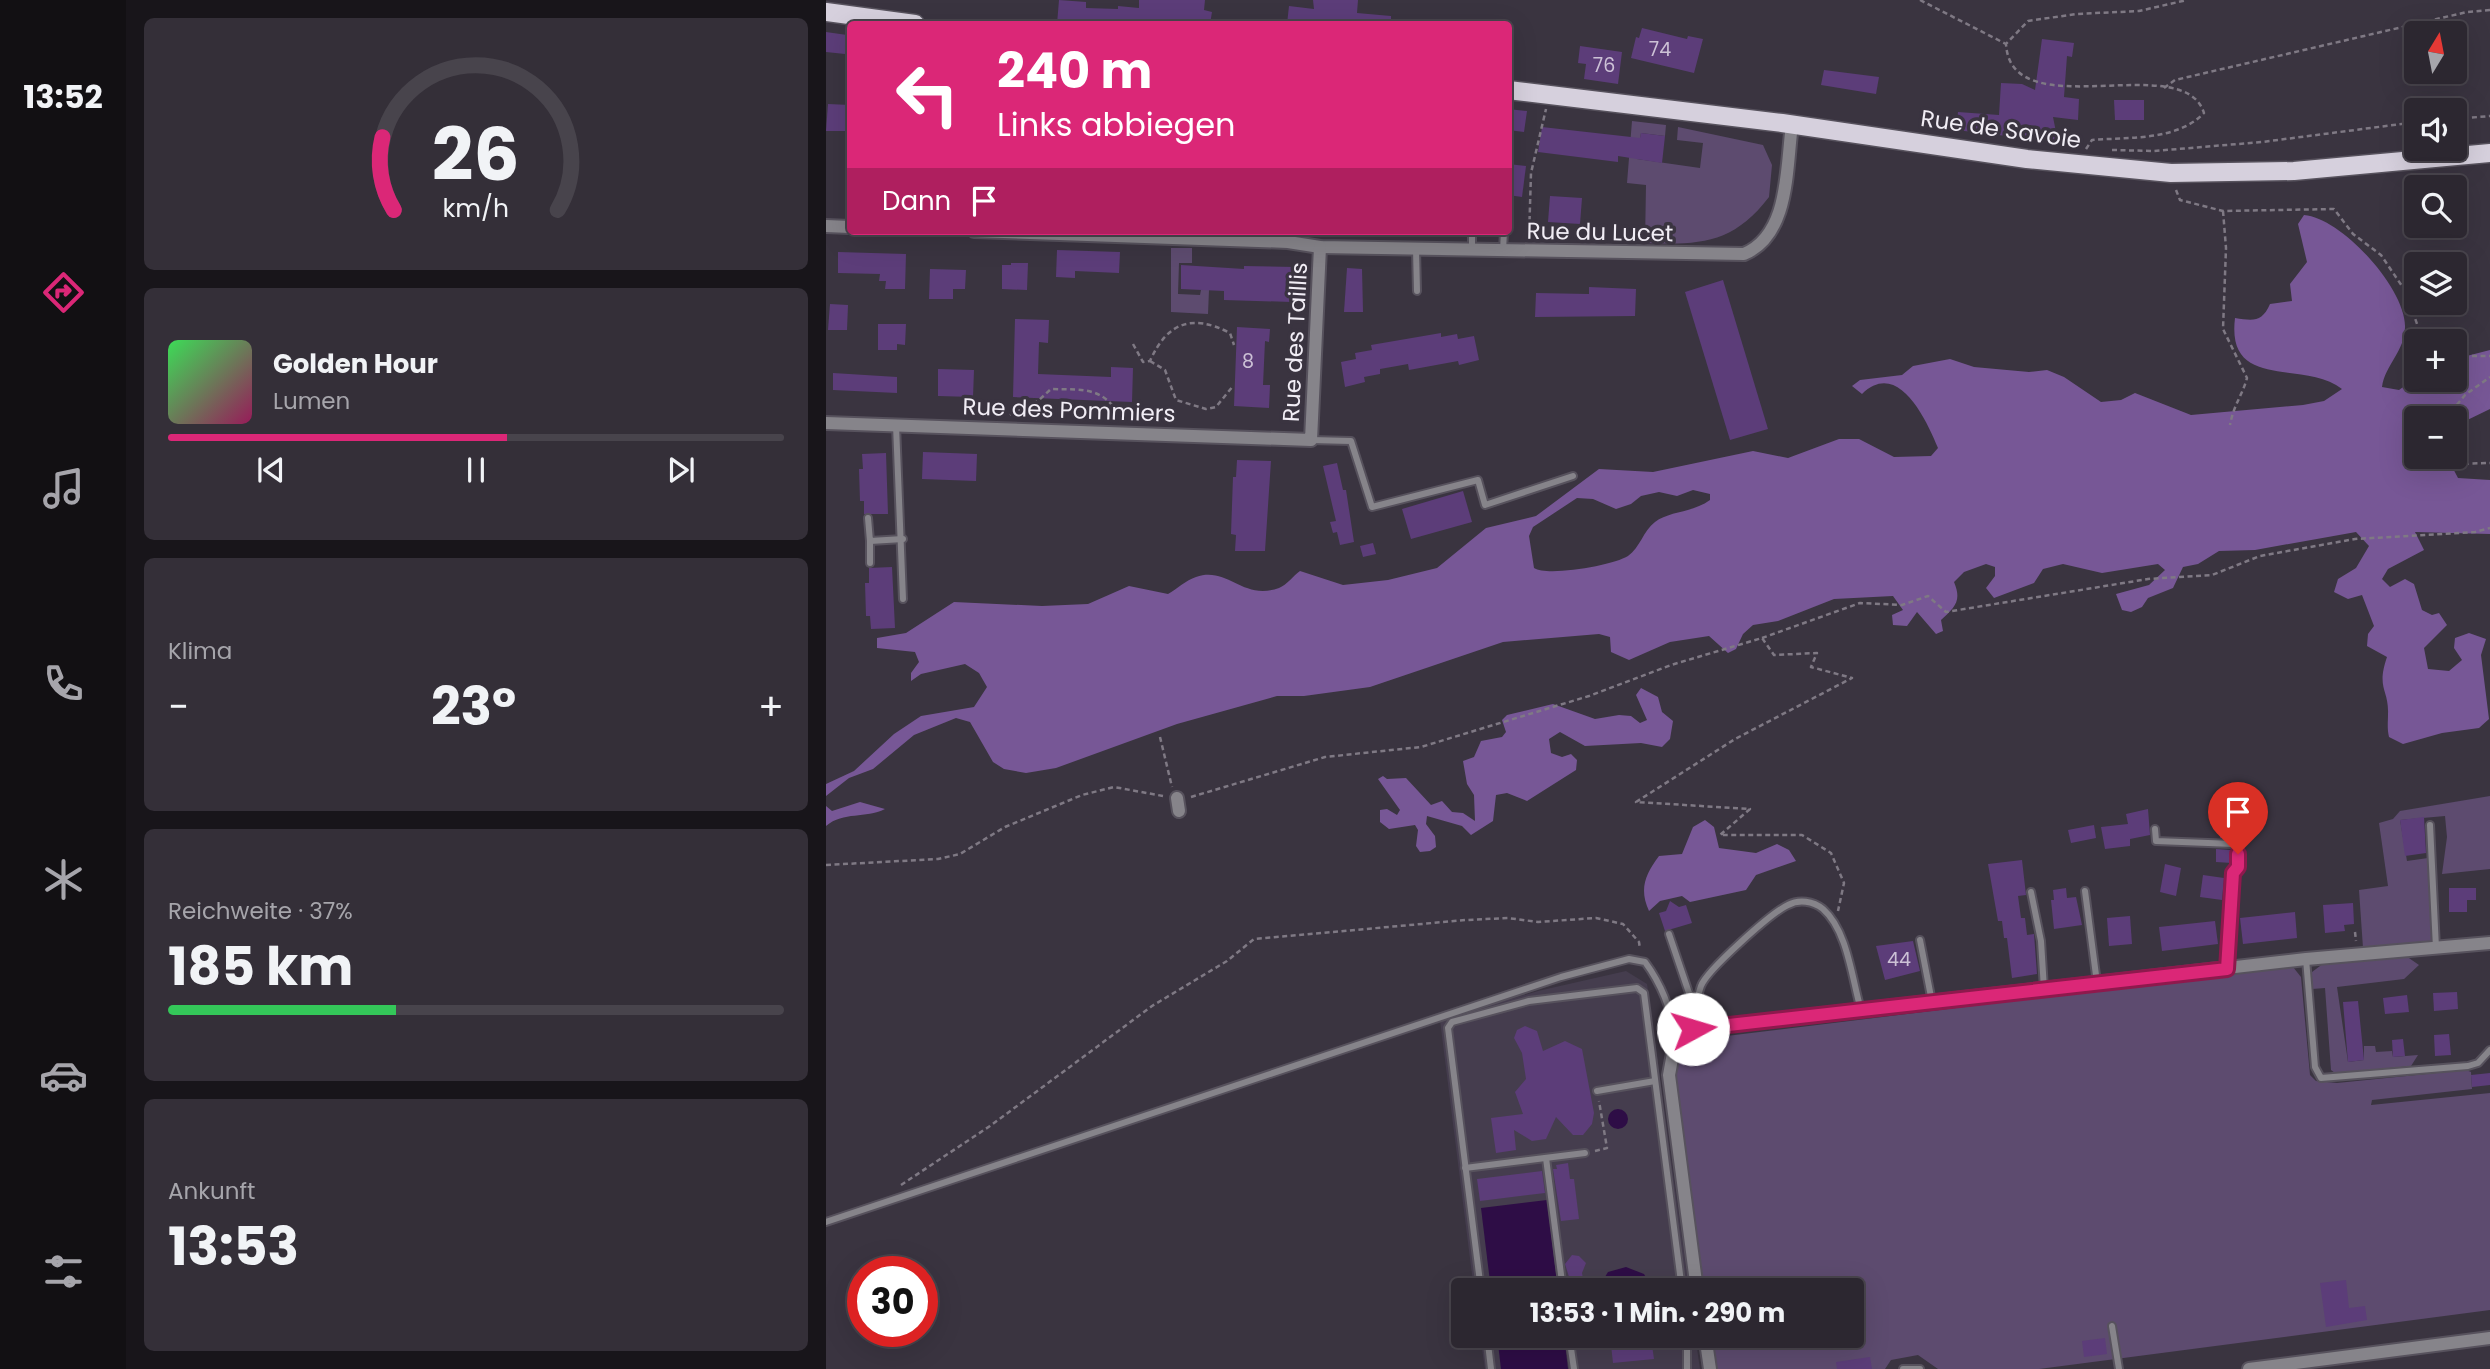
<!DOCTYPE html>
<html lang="de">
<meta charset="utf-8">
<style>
:root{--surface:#2c2730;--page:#342f38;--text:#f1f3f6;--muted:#a6a5ab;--line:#48444c;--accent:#db2777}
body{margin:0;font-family:Poppins,sans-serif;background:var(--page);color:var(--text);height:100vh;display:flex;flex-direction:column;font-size:26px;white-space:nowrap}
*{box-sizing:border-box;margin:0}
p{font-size:23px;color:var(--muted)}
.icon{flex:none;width:38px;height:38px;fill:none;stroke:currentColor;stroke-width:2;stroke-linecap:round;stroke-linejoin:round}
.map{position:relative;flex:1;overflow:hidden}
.side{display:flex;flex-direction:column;gap:18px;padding:18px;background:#18151a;width:700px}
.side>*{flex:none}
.guide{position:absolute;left:21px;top:21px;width:665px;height:214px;border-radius:7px;box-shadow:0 7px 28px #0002,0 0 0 2px var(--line);background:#db2777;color:#fff;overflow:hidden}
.needle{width:46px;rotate:10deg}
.fabs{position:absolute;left:1578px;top:21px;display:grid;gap:14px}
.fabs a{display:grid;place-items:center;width:63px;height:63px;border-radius:7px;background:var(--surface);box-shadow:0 7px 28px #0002,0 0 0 2px var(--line);font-size:35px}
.speed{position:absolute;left:21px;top:1256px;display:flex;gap:14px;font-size:35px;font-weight:700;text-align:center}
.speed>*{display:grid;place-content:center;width:91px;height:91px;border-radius:50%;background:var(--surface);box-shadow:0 7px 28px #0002,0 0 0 2px var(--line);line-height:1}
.speed .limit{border:10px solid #d22;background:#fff;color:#111}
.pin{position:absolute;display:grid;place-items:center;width:60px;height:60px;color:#fff;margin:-72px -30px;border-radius:50% 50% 50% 0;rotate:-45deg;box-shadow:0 0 7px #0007}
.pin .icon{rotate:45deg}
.me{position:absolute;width:77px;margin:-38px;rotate:84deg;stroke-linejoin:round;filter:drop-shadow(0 0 5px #0008)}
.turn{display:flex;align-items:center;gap:24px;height:147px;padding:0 35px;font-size:32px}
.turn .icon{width:91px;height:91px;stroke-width:2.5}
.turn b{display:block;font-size:49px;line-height:60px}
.then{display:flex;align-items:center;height:66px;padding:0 35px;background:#0003;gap:14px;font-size:26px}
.big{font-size:52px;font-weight:700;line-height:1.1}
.side .widget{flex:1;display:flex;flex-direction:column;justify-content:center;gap:10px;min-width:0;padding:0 24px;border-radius:10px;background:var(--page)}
.side .dial{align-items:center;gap:0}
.dial svg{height:182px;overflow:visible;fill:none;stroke:var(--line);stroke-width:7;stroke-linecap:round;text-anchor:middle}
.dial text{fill:var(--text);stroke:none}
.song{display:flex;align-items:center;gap:21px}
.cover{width:84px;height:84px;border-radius:10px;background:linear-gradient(135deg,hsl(130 70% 55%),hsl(330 70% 35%))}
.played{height:7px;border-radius:4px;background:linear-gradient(90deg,var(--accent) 55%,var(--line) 55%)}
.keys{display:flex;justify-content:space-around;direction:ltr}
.heat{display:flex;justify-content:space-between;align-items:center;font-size:38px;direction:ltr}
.charge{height:10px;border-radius:5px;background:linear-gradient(90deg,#34c759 37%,var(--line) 0)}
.trip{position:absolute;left:625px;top:1278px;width:413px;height:70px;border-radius:7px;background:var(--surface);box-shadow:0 7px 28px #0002,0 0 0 2px var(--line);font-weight:700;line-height:70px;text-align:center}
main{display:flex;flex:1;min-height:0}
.menu{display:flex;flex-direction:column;width:126px;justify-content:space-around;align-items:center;background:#121013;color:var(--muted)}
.menu .icon{width:49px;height:49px}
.menu .current{color:var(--accent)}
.menu b{font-size:32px;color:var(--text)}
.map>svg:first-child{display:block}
</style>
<main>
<nav class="menu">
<b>13:52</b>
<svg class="icon current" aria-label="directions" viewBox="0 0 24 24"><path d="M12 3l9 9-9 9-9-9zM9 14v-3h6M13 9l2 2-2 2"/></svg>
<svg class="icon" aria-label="music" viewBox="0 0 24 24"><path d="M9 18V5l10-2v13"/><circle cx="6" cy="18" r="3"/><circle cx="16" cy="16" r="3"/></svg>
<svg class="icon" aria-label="phone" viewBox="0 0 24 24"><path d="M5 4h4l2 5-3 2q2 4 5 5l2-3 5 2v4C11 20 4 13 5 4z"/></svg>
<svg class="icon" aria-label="climate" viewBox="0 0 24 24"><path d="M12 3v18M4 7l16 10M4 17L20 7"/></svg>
<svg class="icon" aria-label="car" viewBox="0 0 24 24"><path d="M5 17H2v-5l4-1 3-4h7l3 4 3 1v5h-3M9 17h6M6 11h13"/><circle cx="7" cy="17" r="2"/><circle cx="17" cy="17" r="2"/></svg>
<svg class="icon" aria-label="filters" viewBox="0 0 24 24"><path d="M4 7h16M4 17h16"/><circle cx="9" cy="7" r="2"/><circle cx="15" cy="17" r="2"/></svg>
</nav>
<section class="side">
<div class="widget dial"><svg viewBox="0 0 100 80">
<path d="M14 69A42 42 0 1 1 86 69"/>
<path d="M14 69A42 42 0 0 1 9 37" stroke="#db2777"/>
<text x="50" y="56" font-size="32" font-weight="700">26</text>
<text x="50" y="72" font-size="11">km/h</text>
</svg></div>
<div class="widget">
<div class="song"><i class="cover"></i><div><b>Golden Hour</b><p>Lumen</p></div></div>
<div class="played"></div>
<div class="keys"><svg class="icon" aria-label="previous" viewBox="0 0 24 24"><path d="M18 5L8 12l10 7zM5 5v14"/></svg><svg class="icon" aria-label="pause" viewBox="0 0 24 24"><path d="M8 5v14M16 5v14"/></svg><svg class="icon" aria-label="next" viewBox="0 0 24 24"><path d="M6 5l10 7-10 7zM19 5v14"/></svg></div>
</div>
<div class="widget"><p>Klima</p>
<div class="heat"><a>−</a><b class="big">23°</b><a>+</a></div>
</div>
<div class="widget"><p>Reichweite · 37%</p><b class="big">185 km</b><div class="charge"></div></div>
<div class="widget"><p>Ankunft</p><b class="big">13:53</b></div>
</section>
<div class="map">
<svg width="1664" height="1369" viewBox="0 0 1664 1369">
<rect width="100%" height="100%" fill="#3a3440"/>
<g fill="#453d4e">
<path d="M800,971L821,984L863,1290H648L614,1020L712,991Z"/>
<path d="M654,1335H869L874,1369H659Z"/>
</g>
<g fill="#5d4b6f">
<path d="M806,121L840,125L839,136L815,133L811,159L874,168L877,143L851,140L852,127L937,145L946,165L943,197C907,244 874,245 819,243L820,185L801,183Z"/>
<path d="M345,248H366V263H353L352,294L374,295L375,290H383L382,314L345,312Z"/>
<path d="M1664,796V869L1616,874L1621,837L1619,816L1574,820L1581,861L1602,858L1603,826L1607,871L1606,942L1537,948L1533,890L1562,886L1553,823L1567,819L1574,811Z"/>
<path d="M1580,956L1593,965L1578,979L1511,987L1522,1062L1538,1060V1046H1549L1550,1052L1566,1051L1567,1057L1592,1055L1585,1066L1509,1073L1505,1070L1499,988L1486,989V972L1498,963Z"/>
<path d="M1467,967L1475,977L1484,1075L1490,1081L1511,1083L1640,1070L1645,1072L1646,1089L1546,1100L1545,1105L1664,1093V1310L1213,1369H1112L1092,1355L1065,1360L1059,1369H889L884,1335H1026V1290H877L846,1074C852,1052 860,1042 884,1038Z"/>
</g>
<g fill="#775796" fill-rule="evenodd">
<path d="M1478,215C1516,218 1580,289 1579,327C1579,351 1559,365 1556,387L1573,390L1591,377V380H1629V359L1664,350V409L1629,426V418H1591V457H1621L1632,478L1664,480V534L1589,532L1598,550L1562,569L1556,579L1564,587L1579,579L1588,584L1596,610L1606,615L1613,613L1621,625L1598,648L1602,669L1623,671L1636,660L1628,648L1629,638L1643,633L1660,639L1655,655L1663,719L1653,728L1616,733L1577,744L1563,737C1561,728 1562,723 1562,714C1563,689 1550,689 1561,657L1541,646L1542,634L1548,626L1536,595L1522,599L1508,592L1512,579L1530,568L1543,546L1530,532L1429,550L1393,551L1372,564L1357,567L1347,588L1322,598L1316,607L1305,612L1296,610L1290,594L1323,585L1339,570L1332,564L1276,573L1237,564L1217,569L1208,583L1168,598L1160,588L1169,576V567L1160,564L1138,572L1128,582C1136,601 1129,607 1115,620L1117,631L1110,634L1091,612L1081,626L1067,625L1066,615L1077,610L1067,596L1008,599L952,621L927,625L917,634L910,649L902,653L883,636L844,642L803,660L785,652L784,637L773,634L677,642L544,687L478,696H451L351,724L230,768L200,773L178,769L167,762L144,722L130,718L88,735L47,769L23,778L0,796V784L28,771L68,734L95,716L148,707L161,687L153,673L139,664L95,674L85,681V673L93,662L89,652L51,648V638L80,633L128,602L216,606L262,604L303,586L342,594C351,589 360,580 370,577C402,566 416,601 453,588C461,585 467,576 474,571L517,585L562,580L611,568L660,528L710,516L773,469L827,472L927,451L962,458L1013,439H1033L1068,457L1105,456L1112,448C1100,419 1072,359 1036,394L1026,386L1034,380L1076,375L1087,366L1124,359L1148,367L1203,372L1221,370L1238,377L1275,402L1295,400L1309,393L1365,415L1477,405L1498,401L1516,389C1478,359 1400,392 1409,318C1428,321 1436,322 1444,304L1466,301L1464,284L1481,262L1472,224ZM867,490L884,494V500C866,513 843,511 829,522C817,531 814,548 802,556C788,565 722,577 708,568L703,536L707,527L751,498L767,499L790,509L805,504L815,496L833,492L851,496Z"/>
<path d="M815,688L832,697L836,712L847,721L844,739L836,747L815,743L759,746L734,732L723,739L725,753L736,757L745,754L751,760L750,770L701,801L681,793L670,795L667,821L645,835L636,826L601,816L600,824L609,836L610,847L604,851L594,852L590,846L592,830L589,825L563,829L554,822V810L561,809L571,815L574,810L552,779L557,776L561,779L580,778L605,805L616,801L626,812L637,813L649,821L648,795L641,784L637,761L648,757L655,741L676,737L680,732L676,720L681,715L727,704L769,719L793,715L805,716L814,723L821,720L810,695Z"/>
<path d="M34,802L59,809C39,819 18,811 0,826V806L6,811Z"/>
<path d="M879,820L888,827L893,848L930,853L951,844L963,850L970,861L930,875L920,890L864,902L856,896L834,901L823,911C813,889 819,875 833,856L856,854L867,827Z"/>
</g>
<g fill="#2e0d46">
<circle cx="792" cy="1119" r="10"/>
<path d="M721,1200L732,1290H665L655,1208Z"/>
<path d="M800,1267L818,1274L827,1290H771L782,1272Z"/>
<path d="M671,1335H738L742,1369H675Z"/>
</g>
<g fill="#5c3d79">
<path d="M233,0L260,2V8L292,9V6L313,8V0H379L378,10L386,12L384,24H352L353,22L238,24H231Z"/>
<path d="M487,0H532L531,13L565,16V24H461L463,6L488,9Z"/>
<path d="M816,28L861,39L862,36L877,39L868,73L805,58L810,37L813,38Z"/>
<path d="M0,32L21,35L19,54L0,52Z"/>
<path d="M1216,39L1248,43L1246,57L1241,56L1238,97L1253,99L1252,120L1227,117L1232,142L1130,130L1132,112L1173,115L1175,83L1196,84L1209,90Z"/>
<path d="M754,46L796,52L792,84L758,79L760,64L752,63Z"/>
<path d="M998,70L1053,77L1050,94L995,85Z"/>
<path d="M1288,100H1318V120H1289Z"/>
<path d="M2,104L24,105V131H0Z"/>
<path d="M682,109L701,111L698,132L682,130Z"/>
<path d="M716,127L814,138L815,133L839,136L836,163L792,156V162L712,152Z"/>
<path d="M682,164L700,166L696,197L682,195Z"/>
<path d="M724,196L756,198L754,224L722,222Z"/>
<path d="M231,250L294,252L293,273L249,271V278L230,277Z"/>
<path d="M12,252L80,254L79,289H59L60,281H53L54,274L12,273Z"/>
<path d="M185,263H202L201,290L176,289V265H185Z"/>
<path d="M355,265L418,269V266L469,267L466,302L398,300V291L355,289Z"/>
<path d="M521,268L536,269L537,312H518Z"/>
<path d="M104,269L140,270L139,289H127V299H103Z"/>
<path d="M897,280L942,429L904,440L859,292Z"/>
<path d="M763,287L810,289L809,316L709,317L710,293L763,294Z"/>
<path d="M4,304L22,305L21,330H2Z"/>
<path d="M189,319L223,320L222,343L213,342L212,374L285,377V367L307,368L306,402L187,397Z"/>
<path d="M52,324H80L79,345L71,344V350H52Z"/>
<path d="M411,327L444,329L443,342L439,341L437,385H444L443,408L408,406Z"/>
<path d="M615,333V337L631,334L632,339L648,336L653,360L633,365L632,361L583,370L582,364L571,366L554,369V374L538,377L539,382L519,387L515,362L530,359L529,353L546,350L545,345Z"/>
<path d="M112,369L148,370L147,397L112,396Z"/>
<path d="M7,373L71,377V393L7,390Z"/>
<path d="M97,452L151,454L150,481L96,479Z"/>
<path d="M60,453L62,514H38V501H34L33,469H37L36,454Z"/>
<path d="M411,460L445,461L439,551H409L410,535L405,534L407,477H410Z"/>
<path d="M511,463L517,490H520L528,542L514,545L511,532L507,533L504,522L510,521L497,466Z"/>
<path d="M637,491L646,522L585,539L576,509Z"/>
<path d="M547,543L550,554L537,557L534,546Z"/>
<path d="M66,567L69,628L45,629L44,616H40L39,583H43V568Z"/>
<path d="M1322,809L1324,835L1304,839V846L1279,849L1275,827L1302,824L1300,814Z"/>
<path d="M1394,813H1409L1408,838H1394Z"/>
<path d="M1598,817L1600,853L1579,856L1574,820Z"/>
<path d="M1268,825L1270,838L1245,843L1242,830Z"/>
<path d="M1390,849L1404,850L1406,863L1390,862Z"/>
<path d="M1196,860L1200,895L1192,896L1195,918H1199L1201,935L1208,934L1211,974L1186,978L1181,938H1178L1176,921H1172L1162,864Z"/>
<path d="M1339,864L1355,868L1350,896L1334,892Z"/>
<path d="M1377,875L1398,878L1396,900L1374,897Z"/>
<path d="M1240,888L1241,898L1250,897L1256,925L1228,929L1225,900H1228L1227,890Z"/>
<path d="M1623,888H1650V900H1641V912H1623Z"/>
<path d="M844,901L853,907L860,905L866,923L839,931L833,913L840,911Z"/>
<path d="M1527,903L1528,924L1518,925L1519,931L1499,933L1497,905Z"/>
<path d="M1469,912L1471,938L1417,944L1414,918Z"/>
<path d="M1304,916L1306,944L1283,946L1281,918Z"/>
<path d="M1389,921L1392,944L1336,951L1333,927Z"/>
<path d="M1087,941L1094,971L1059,980L1050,946Z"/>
<path d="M1631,992L1632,1009L1608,1011L1607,993Z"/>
<path d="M1581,995L1583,1012L1559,1014L1557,998Z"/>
<path d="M1532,1001L1538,1060L1522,1062L1517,1002Z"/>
<path d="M699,1026L711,1031L717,1051L739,1041L756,1049L768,1113L766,1124L757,1135H747L730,1117L720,1139L706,1141L688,1130L690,1150L670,1153L665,1118L697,1114L689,1092L700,1079L696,1053L688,1038L691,1030Z"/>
<path d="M1623,1034L1625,1055L1609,1056L1608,1035Z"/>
<path d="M1577,1039L1579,1056L1567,1057L1566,1040Z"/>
<path d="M1664,1073V1085L1646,1087L1645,1075Z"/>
<path d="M742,1163L744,1179H748L753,1219L735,1221L727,1169H731L730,1165Z"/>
<path d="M716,1171L719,1193L654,1201L651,1179Z"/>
<path d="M746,1255L753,1256L760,1263L756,1273L759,1290H747L739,1264Z"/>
<path d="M1520,1280L1523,1308L1539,1306L1541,1320L1500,1327L1494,1283Z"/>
<path d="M1279,1338L1281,1354L1258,1357L1256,1341Z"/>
<path d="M814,1342L815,1346L826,1345L828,1359L787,1363L785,1345Z"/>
<path d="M1044,1357L1046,1369H1011L1010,1362Z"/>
</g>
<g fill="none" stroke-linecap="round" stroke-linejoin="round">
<g stroke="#57525d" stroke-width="10">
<g id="lane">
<path d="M590,249L591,291"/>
<path d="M646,250V231"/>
<path d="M677,251L678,231"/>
<path d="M70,425L77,599"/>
<path d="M485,440L525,441L546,507L652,480L659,505L747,476"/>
<path d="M42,518L44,541L77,539"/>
<path d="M44,541V563"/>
<path d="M1604,825L1610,948"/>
<path d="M1329,829L1330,841L1408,844C1413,855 1414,863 1407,873L1401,967"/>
<path d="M1259,891L1271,983"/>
<path d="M1205,892L1215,941L1218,989"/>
<path d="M843,934L863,993L873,1004"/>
<path d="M1094,940L1106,1002"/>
<path d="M1480,959L1489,1067L1495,1078L1642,1066L1652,1063L1664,1050"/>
<path d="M867,1029C870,1016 870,999 875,986C881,970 945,913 962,905C973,899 987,901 997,909C1022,931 1026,980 1035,1010"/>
<path d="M771,1091L829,1081"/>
<path d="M720,1158L737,1290"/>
<path d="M639,1168L759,1153"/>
<path d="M0,1222L735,977L803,959L819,962C836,985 844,1008 850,1036"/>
<path d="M655,1290L622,1028L626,1022L703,1001L811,988L818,993L856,1290"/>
<path d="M1286,1326L1293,1369"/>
<path d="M661,1335L665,1369"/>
<path d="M743,1335L748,1369"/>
<path d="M861,1369V1335"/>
<path d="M1077,1369H1094"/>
</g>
</g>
<g stroke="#57525d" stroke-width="16">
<g id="street">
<path d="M0,226L24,227"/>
<path d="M148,231L462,242L494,247L918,254C964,235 960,167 966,125"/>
<path d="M0,423L485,440L494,247"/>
<path d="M351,798L353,811"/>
<path d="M871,1290L843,1075L850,1037L867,1029L1480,959L1664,943"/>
<path d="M879,1335L884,1369"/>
<path d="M1423,1369L1664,1338"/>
</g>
</g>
<g stroke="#57525d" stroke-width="21">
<g id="primary">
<path d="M0,12L89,24"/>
<path d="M682,90L956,123L1201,159L1345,173L1468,171L1664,153"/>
</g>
</g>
<g stroke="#7f7984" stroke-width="2.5" stroke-dasharray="5 3.5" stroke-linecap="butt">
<path d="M1094,0L1180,44"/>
<path d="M1338,88L1349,80L1641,12L1664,10"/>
<path d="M1629,119L1664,116"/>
<path d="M1260,149L1266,140C1303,137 1351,141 1378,113C1358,48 1185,129 1180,44L1202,21L1250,14L1313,11L1361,0"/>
<path d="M1286,150L1328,151L1436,142L1591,122"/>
<path d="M1350,190L1354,200L1397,211L1508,209L1527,234L1555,255L1580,292L1591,324L1577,367L1591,368"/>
<path d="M1397,211L1400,248L1397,329L1421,378C1416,396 1408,404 1404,425"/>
<path d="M703,238L705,173L720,109"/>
<path d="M307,344L317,362L324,361C341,323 365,313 404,333L408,345"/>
<path d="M1629,356H1664"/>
<path d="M324,361L339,370L350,400L380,409L390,407L407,386"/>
<path d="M184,415L212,401L225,389C259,390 278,386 296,420"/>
<path d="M1620,418L1639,395L1664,377"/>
<path d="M1591,457L1597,465L1664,463"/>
<path d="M936,638L1034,603L1076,605L1102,596L1120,612L1322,579L1386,575L1434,556L1529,539L1649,532L1664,528"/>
<path d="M334,737L346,787"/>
<path d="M365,797L499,757L595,747L763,696L845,665L936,638L948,655L991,653L985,667L1026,678L909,739L810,802L924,809L894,835H976L1005,853L1018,883L1012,911"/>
<path d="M0,865L112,859L134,854L179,827L256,795L288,787L337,796"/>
<path d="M1529,932L1530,941"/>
<path d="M769,1151L781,1148L773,1101"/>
<path d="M75,1185L164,1126L326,1006L401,961L428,939L640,920L682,918L712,922L770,918L797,924L813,942L814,949"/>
</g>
<use href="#lane" stroke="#86848a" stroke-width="6"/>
<use href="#street" stroke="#86848a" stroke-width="12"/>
<use href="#primary" stroke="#d6d0dd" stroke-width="18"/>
</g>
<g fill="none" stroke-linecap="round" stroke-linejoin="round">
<g stroke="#8e194d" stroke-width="18">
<path id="route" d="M867,1029L1401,969L1407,873L1412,867V854"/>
</g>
<use href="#route" stroke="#db2777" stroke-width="12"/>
</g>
<g text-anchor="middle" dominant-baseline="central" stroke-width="7" stroke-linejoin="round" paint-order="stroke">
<g font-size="19" fill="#ccc1d6">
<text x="834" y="49">74</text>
<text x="778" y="65">76</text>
<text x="422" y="361">8</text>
<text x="1073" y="959">44</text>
</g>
<g font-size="23" fill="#f1edf5" stroke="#3a3440">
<text transform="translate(1175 129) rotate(8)">Rue de Savoie</text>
<text transform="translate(774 232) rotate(1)">Rue du Lucet</text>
<text transform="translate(469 342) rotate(-87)">Rue des Taillis</text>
<text transform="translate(243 410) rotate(2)">Rue des Pommiers</text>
</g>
</g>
</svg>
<div class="fabs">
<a><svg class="needle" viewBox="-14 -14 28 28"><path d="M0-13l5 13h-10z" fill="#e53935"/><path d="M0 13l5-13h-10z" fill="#a6a5ab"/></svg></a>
<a><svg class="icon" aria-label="sound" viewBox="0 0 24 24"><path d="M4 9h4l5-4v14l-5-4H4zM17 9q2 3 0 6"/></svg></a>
<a><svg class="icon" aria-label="search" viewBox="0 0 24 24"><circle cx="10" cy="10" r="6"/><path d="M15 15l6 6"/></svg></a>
<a><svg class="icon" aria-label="layers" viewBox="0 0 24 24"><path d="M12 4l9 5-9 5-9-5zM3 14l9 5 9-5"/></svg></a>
<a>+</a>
<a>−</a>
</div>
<div class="speed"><div class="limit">30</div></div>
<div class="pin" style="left:1412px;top:854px;background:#d93025"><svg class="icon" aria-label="arrive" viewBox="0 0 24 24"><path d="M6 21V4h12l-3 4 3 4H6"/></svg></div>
<svg class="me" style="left:867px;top:1029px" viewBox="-20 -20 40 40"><circle r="19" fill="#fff"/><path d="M0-13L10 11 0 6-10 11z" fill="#db2777"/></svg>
<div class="trip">13:53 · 1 Min. · 290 m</div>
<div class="guide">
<div class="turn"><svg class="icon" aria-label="left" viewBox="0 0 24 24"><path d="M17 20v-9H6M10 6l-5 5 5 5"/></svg><div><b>240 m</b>Links abbiegen</div></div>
<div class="then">Dann<svg class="icon" aria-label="arrive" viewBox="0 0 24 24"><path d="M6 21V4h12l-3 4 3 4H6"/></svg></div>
</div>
</div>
</main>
